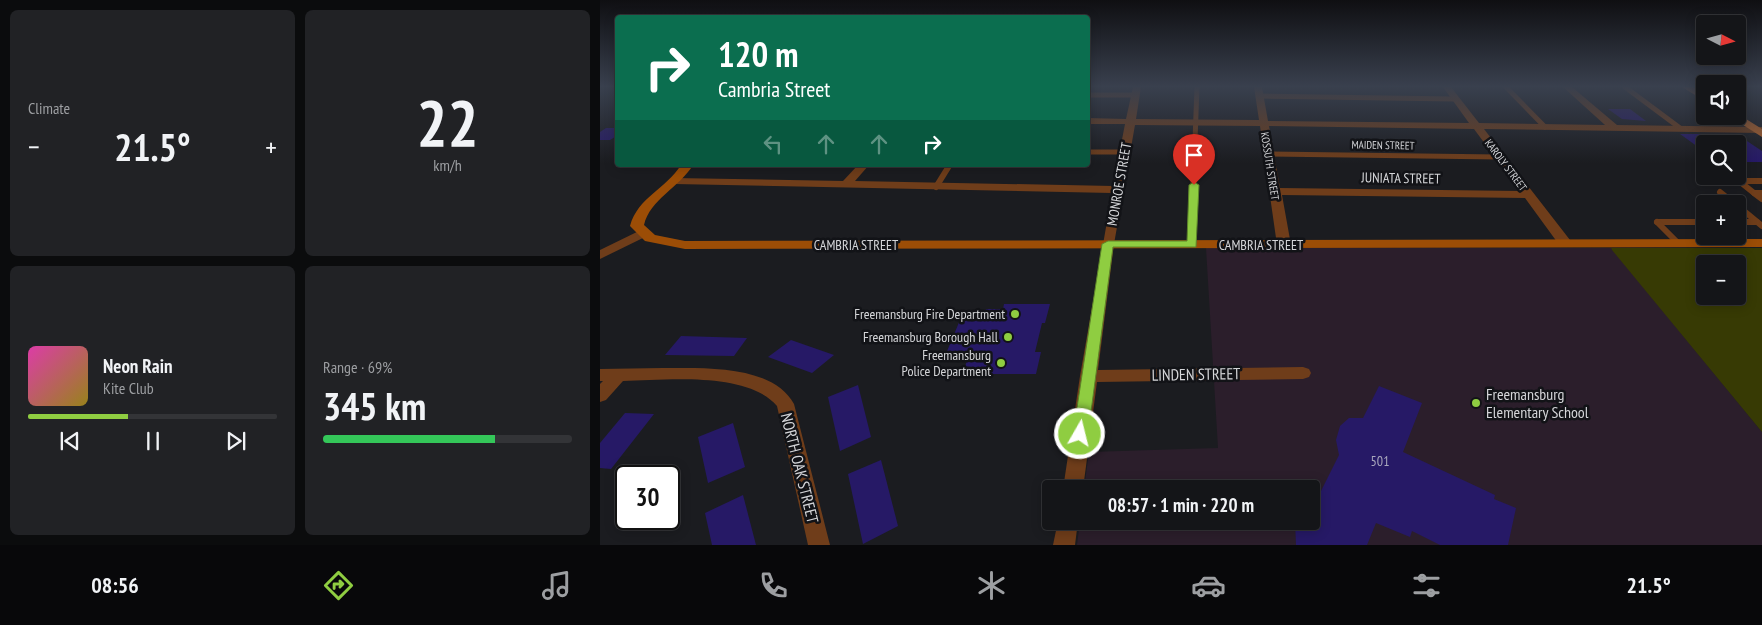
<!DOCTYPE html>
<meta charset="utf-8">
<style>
:root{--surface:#141518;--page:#212225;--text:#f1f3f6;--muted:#9d9fa2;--line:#333437;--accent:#8fcd41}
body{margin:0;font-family:"PT Sans Narrow",sans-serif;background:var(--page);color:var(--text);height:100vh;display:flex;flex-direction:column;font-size:19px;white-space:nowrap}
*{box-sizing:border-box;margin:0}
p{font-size:16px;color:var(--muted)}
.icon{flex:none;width:28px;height:28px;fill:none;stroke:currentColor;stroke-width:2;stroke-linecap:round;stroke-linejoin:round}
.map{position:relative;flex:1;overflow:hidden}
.panel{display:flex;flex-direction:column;gap:10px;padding:10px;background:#0b0c0d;width:600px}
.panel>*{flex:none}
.top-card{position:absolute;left:15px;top:15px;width:475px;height:152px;border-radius:5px;box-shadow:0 2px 12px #0003,0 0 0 1px var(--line);background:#0b6e4f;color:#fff;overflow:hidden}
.needle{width:32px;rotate:96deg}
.tools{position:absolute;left:1096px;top:15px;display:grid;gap:10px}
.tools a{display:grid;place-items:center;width:50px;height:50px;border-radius:5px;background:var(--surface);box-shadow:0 2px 12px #0003,0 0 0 1px var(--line);font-size:25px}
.speed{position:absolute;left:15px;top:465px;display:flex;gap:10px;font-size:25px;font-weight:700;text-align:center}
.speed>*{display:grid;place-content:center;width:65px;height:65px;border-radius:50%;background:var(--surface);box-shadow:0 2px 12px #0003,0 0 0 1px var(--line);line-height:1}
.speed .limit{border:2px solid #111;border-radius:8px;background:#fff;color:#111}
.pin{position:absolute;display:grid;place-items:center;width:42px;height:42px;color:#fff;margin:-51px -21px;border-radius:50% 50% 50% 0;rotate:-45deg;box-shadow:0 0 5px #0007}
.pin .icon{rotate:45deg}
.me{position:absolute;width:55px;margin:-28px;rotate:8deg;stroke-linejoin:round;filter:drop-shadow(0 0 4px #0008)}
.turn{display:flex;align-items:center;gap:18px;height:105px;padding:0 20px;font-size:22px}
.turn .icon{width:65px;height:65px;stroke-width:2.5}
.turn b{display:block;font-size:35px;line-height:42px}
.lanes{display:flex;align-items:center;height:48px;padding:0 20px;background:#0003;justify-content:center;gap:25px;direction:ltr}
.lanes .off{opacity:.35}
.big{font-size:38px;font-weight:600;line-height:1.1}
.panel .widget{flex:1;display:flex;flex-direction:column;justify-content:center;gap:8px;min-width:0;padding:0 18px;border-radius:8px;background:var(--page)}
.panel .dial{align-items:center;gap:0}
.dial b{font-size:65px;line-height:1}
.song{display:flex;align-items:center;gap:15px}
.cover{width:60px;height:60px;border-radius:8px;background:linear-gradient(135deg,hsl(320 70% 55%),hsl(50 70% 35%))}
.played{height:5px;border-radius:2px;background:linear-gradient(90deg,var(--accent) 40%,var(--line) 40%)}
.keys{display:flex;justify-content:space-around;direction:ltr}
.heat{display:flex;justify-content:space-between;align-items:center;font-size:28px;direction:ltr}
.charge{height:8px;border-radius:4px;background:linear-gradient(90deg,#34c759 69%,var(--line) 0)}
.panel .tiles{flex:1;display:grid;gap:10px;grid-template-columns:repeat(2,1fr)}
.trip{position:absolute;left:442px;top:480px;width:278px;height:50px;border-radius:5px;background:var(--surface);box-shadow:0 2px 12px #0003,0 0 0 1px var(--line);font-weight:600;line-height:50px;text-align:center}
.menu{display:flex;height:80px;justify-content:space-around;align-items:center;background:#08080a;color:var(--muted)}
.menu .icon{width:35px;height:35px}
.menu .active{color:var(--accent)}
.menu b{font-size:22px;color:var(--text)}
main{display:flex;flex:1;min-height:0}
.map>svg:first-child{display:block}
</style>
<main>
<section class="panel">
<div class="tiles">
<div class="widget"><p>Climate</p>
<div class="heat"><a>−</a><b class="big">21.5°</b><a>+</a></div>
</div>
<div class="widget dial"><b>22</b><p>km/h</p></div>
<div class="widget">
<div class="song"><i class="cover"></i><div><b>Neon Rain</b><p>Kite Club</p></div></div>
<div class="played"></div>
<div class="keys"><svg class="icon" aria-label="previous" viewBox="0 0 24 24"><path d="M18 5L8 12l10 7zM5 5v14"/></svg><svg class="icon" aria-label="pause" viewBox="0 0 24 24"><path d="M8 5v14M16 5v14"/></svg><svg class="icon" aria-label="next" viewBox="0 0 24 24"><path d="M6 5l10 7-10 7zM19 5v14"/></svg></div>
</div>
<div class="widget"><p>Range · 69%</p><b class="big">345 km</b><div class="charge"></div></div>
</div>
</section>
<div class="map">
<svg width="1162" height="545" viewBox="0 0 1162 545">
<rect width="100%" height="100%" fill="#1b1c20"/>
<path fill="#2b1e2b" d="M606,248H1011L1162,432V545H477L480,521H711V489H484L489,452L618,448Z"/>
<path fill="#373a04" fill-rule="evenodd" d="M1011,248H1162V432L1012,250ZM1105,264H1138V296H1105Z"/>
<g fill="#261966">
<path d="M1008,109H1030L1046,121L1022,119Z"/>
<path d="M6,128H18V135L10,140H0V132Z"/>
<path d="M1080,134H1105V152Z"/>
<path d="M1138,135L1162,151V162H1138Z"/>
<path d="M404,304H450L445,323H442L435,352H441L436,374H362L369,356H345L360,320L383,318L386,309H403Z"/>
<path d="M81,336L147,338L134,356L65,355Z"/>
<path d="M191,340L234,355L212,373L168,357Z"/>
<path d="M258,385L271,437L240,451L228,397Z"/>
<path d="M779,386L822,403L803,452L895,495L894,499L916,508L908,545H840L812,531L810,537L776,523L767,545H696L695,521H711V504L714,505L739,455L736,440L740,426L749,418H763Z"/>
<path d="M25,413L54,414L11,469L0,468V443Z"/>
<path d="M133,423L145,467L108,483L98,437Z"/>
<path d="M281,460L298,526L263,544L248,474Z"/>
<path d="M143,495L156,545H112L105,513Z"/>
</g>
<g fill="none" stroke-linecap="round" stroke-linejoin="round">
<g stroke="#6f3d1a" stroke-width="5">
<path d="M906,87L945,127"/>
<path d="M1025,87L1080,128"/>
<path d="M488,95H535"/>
<path d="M659,96L856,99"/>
<path d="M488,152H524"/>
<path d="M667,154L899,157"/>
<path d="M348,167L349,165"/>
<path d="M594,167L597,87"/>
</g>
<g stroke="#6f3d1a" stroke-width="6">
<path d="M336,187L349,166"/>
<path d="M1120,192L1135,204"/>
<path d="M1154,193L1139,181H1162"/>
<path d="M1162,193H1154L1162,199"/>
<path d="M1138,206L1162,226"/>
<path d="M1057,222H1105"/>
<path d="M1057,222L1078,243"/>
<path d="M1138,222H1157"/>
<path d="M592,244L594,166"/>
</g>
<g fill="#6f3d1a" fill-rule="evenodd">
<path d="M533,87H541L536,119L659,120L654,87H662L668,121L869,123L843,87H851L879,123L1005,125L963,87H972L1017,125L1162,127V133L884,129L970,240L971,243L970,246H960L925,198L682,195L691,245L684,249L677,245L660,126L535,125L514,244L498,370L703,367L709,369L711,373L709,377L703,379L497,382L483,489H463L480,376L512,193L74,184L68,181L74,178L243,181L258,165H269L255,181L513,186L525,124H488V118L526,119ZM669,126L874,129L920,191L680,188Z"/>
<path d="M43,229L49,233L47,236L0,259V250Z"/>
<path d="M63,368C102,368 172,364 194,404L230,545H208L177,406C147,371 66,380 23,381L6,400L0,402V384L3,381H0V369Z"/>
<path d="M458,521H478L475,545H453Z"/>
</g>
<path fill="#9c4d06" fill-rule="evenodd" d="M81,165H93C79,188 50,199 44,225L55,235L85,241L1162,239V247L85,249L45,241L30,226C38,197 66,189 81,165Z"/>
<g fill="#b46126" fill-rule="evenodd">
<path d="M1082,87H1093L1105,94V101Z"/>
<path d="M1138,114L1162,129V137L1129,116H1138Z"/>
</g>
</g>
<linearGradient id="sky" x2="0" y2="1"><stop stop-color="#0f0f12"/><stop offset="0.53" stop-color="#39404e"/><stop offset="1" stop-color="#39404e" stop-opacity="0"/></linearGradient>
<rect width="1162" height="163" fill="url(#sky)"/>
<path fill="#8fcd41" stroke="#5d852a" d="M594,182L599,185L596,247H513L488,434L486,439L480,440L475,439L473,434L502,244L508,241H587L589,185Z"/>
<g fill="#8fcd41" stroke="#121317" stroke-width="2">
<circle cx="415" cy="314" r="5"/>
<circle cx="408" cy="337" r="5"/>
<circle cx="401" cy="363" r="5"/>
<circle cx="876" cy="403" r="5"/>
</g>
<g text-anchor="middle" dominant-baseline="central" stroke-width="5" stroke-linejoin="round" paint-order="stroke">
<g font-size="11" fill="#d5d6d9" stroke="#121317">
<text transform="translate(783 145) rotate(1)">MAIDEN STREET</text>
<text transform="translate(906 165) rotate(53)">KAROLY STREET</text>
<text transform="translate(670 166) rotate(81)">KOSSUTH STREET</text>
</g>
<g font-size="14" fill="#d5d6d9" stroke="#121317">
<text transform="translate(801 178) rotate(1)">JUNIATA STREET</text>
<text transform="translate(519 184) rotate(-80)">MONROE STREET</text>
<text x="256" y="245">CAMBRIA STREET</text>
<text x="661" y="245">CAMBRIA STREET</text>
</g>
<g font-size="14" fill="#d5d6d9" stroke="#121317" text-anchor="end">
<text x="405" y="314">Freemansburg Fire Department</text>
<text x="398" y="337">Freemansburg Borough Hall</text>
<text x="391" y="355">Freemansburg<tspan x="391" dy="16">Police Department</tspan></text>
</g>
<g font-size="14" fill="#a9a7bc">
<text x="780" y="461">501</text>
</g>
<g font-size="16" fill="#d5d6d9" stroke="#121317">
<text transform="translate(596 374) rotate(-1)">LINDEN STREET</text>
<text transform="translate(200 468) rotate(76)">NORTH OAK STREET</text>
</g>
<g font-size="16" fill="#d5d6d9" stroke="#121317" text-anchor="start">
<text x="886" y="394">Freemansburg<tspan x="886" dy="18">Elementary School</tspan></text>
</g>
</g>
</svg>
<div class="tools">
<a><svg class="needle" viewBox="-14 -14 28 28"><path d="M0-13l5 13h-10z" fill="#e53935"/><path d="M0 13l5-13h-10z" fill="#9d9fa2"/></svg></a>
<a><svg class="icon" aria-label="sound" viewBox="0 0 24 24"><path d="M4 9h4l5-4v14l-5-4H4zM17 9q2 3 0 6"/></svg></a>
<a><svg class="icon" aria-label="search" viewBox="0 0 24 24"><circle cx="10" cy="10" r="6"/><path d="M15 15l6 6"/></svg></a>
<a>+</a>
<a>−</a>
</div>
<div class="speed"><div class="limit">30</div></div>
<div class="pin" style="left:594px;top:185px;background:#d93025"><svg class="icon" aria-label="arrive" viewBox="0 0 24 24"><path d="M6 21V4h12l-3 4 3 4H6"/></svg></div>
<svg class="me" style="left:480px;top:434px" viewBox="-20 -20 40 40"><circle r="17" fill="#8fcd41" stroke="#fff" stroke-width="3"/><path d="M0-11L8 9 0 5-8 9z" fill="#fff"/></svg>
<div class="trip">08:57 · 1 min · 220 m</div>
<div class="top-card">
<div class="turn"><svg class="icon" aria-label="right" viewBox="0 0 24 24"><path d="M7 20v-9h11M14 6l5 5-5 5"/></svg><div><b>120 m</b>Cambria Street</div></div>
<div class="lanes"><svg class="icon off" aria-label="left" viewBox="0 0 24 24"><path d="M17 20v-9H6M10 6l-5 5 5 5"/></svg><svg class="icon off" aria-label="ahead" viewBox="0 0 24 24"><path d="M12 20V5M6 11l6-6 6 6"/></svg><svg class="icon off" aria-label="ahead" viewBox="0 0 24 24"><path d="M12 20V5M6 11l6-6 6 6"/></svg><svg class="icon" aria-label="right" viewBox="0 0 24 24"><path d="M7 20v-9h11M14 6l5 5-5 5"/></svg></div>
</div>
</div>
</main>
<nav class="menu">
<b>08:56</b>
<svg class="icon active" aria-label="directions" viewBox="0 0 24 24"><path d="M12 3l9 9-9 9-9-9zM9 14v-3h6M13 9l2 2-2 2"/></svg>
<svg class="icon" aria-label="music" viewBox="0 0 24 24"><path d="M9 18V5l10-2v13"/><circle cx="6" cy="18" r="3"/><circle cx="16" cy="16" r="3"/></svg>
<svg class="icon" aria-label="phone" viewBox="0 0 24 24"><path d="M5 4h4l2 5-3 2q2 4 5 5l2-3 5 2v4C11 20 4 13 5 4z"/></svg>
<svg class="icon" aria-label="climate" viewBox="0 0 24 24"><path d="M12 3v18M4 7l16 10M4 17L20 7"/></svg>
<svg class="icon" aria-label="car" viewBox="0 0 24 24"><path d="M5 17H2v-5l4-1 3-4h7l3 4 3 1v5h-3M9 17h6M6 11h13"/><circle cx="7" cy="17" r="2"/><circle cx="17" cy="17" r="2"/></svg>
<svg class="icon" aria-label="filters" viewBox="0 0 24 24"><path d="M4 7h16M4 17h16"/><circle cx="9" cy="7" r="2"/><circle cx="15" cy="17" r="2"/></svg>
<b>21.5°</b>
</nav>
